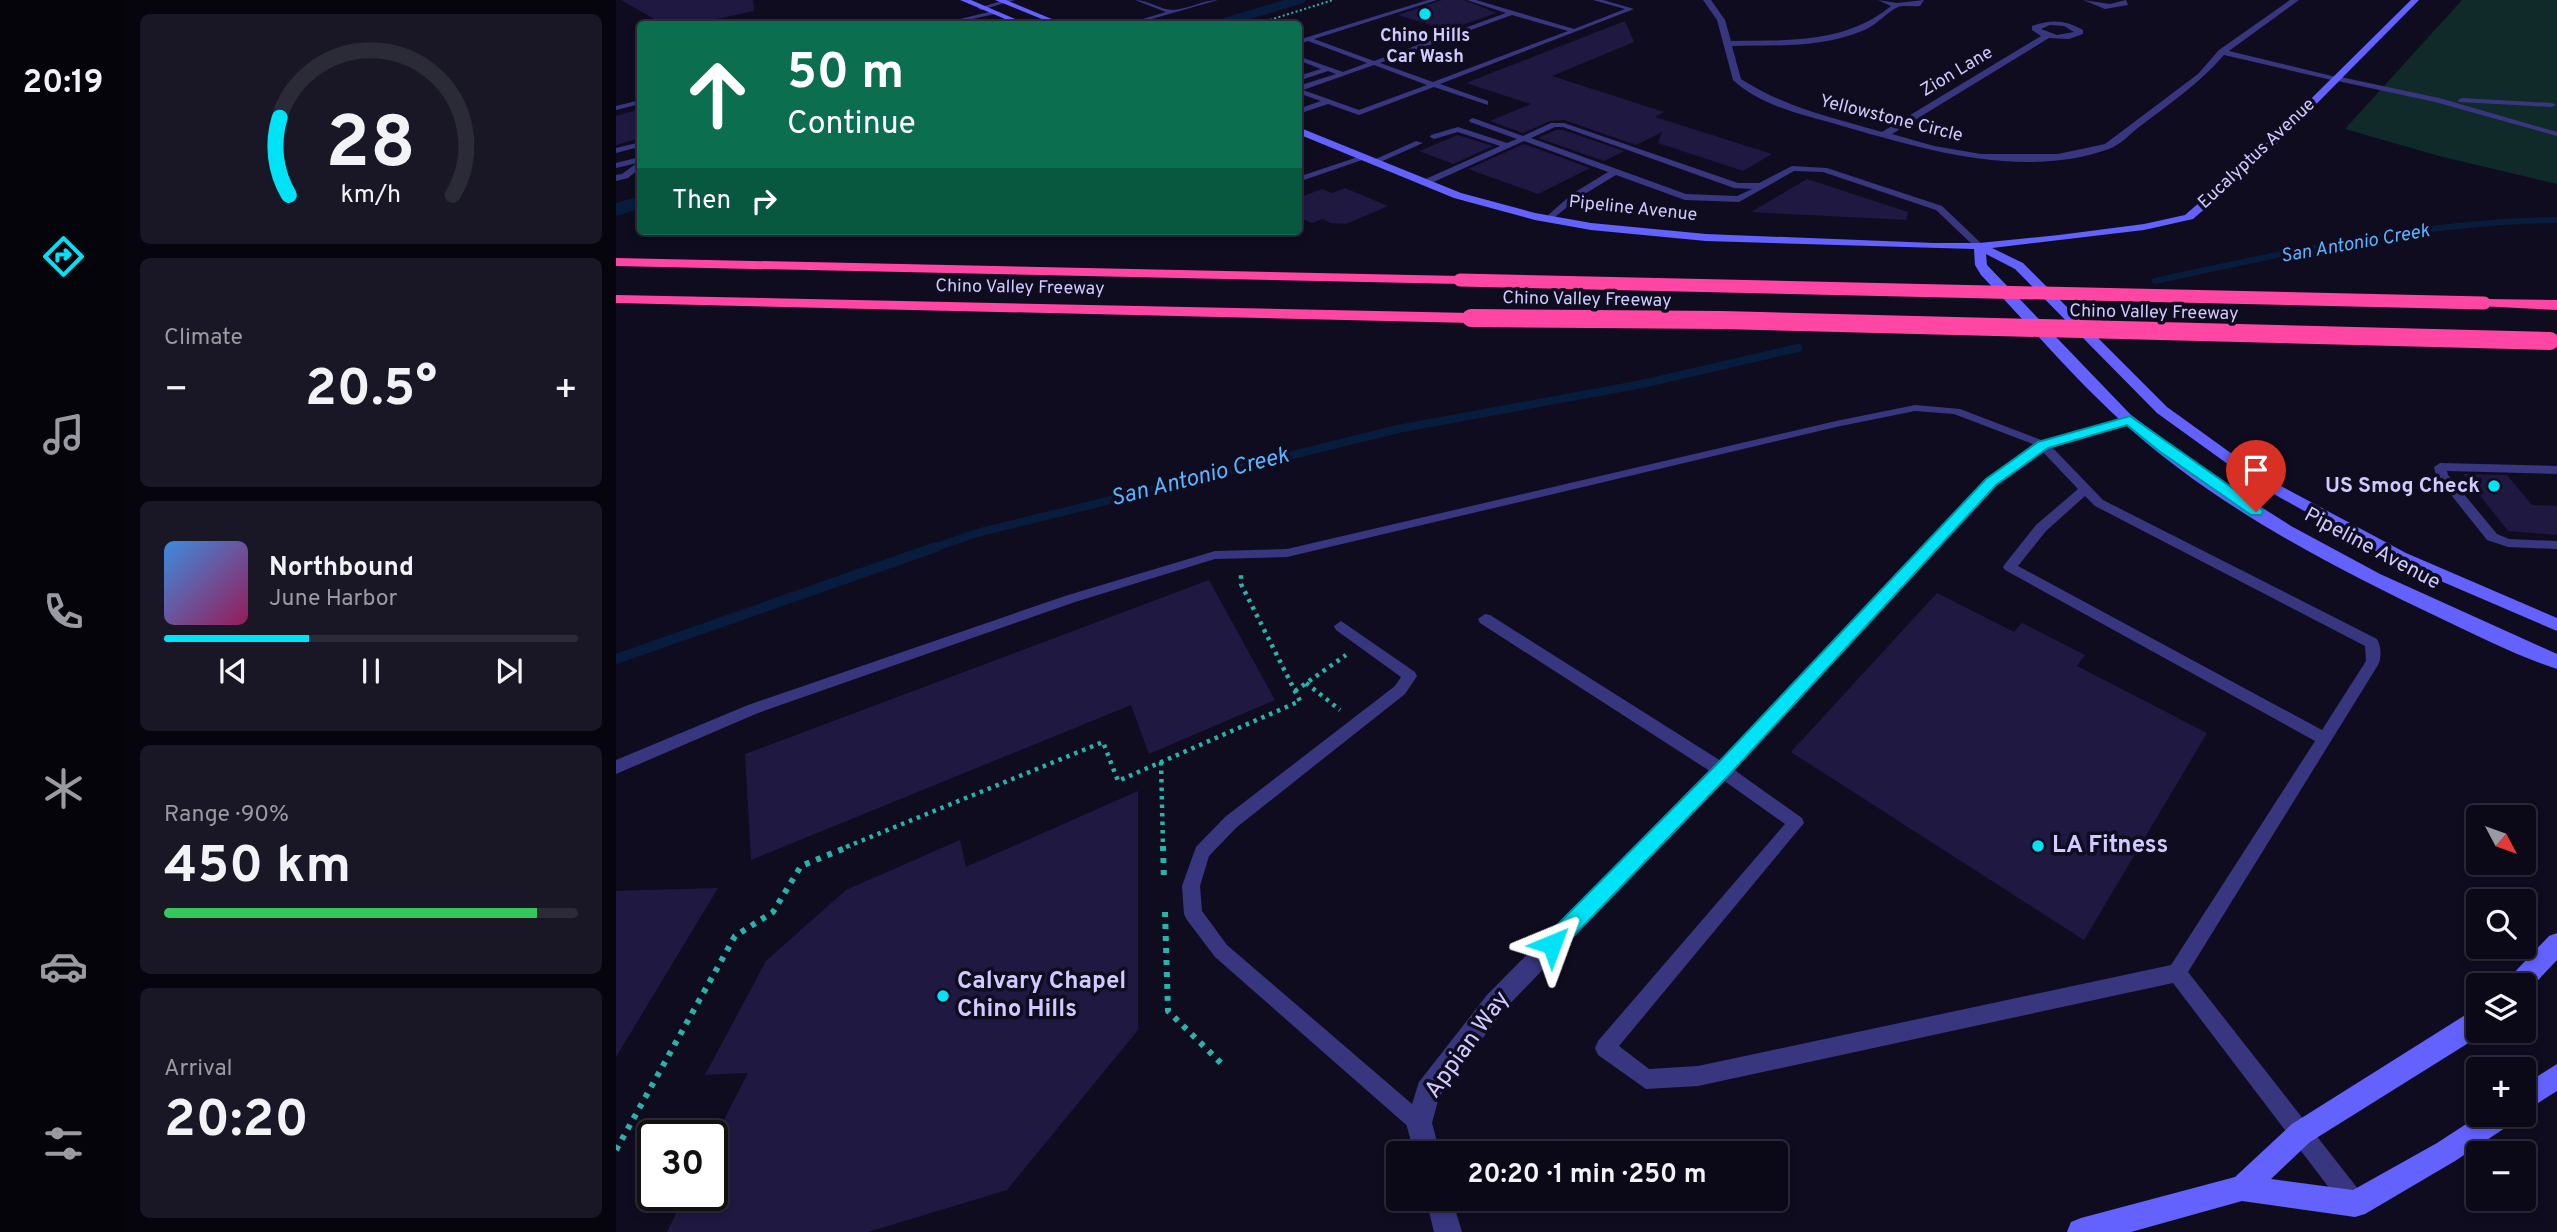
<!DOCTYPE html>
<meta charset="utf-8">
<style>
:root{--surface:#0b0918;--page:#191725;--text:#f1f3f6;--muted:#9a9aa2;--line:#2b2a37;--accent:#00e2f6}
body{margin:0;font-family:Overpass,sans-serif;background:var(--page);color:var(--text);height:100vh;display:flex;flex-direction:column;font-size:26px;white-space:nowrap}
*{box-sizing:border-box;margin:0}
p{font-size:23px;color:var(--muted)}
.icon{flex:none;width:38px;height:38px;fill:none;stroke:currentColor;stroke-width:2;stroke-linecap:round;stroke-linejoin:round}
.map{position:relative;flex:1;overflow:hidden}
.drawer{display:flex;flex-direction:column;gap:14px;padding:14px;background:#06050d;width:490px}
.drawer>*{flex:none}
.guide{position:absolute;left:21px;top:21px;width:665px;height:214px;border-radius:7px;box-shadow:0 4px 10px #0003,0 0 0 2px var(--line);background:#0b6e4f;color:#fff;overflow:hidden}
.needle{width:46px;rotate:131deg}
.controls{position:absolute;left:1850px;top:805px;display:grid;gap:14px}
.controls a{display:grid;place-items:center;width:70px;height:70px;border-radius:7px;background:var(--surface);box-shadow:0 4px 10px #0003,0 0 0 2px var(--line);font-size:35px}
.speed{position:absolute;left:21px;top:1120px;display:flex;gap:14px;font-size:35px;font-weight:700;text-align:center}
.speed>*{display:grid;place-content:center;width:91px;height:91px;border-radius:50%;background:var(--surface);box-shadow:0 4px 10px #0003,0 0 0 2px var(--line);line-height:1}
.speed .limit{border:4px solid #111;border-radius:10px;background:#fff;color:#111}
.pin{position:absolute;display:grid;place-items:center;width:60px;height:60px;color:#fff;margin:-72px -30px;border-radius:50% 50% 50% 0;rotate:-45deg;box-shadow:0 0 7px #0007}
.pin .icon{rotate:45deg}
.me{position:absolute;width:77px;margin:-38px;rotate:44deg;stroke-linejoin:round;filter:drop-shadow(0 0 5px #0008)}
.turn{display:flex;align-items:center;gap:24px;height:147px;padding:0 35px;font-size:32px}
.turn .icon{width:91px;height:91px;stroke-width:2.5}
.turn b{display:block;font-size:49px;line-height:60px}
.then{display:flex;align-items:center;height:66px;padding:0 35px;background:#0003;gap:14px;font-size:26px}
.big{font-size:52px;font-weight:700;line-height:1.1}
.drawer .card{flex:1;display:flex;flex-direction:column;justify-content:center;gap:10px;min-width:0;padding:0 24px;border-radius:10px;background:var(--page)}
.drawer .dial{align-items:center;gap:0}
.dial svg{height:182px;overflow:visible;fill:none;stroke:var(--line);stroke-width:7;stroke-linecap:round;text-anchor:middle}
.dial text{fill:var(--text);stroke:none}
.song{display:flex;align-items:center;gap:21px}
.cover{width:84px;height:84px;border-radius:10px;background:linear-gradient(135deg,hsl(210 70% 55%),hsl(330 70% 35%))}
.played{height:7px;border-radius:4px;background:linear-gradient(90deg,var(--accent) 35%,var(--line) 35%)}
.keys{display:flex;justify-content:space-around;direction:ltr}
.heat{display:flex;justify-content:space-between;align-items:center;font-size:38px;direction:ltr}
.charge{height:10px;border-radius:5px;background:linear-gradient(90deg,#34c759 90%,var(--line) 0)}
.trip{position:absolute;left:770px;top:1141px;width:402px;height:70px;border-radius:7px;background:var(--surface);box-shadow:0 4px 10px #0003,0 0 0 2px var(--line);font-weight:700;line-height:70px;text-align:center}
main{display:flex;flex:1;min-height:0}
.dock{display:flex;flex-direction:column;width:126px;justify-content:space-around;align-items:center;background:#04040a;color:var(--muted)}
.dock .icon{width:49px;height:49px}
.dock .selected{color:var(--accent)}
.dock b{font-size:32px;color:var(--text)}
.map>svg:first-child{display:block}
</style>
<main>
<nav class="dock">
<b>20:19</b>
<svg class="icon selected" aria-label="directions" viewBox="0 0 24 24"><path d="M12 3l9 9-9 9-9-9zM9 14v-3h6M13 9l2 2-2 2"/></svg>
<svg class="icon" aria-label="music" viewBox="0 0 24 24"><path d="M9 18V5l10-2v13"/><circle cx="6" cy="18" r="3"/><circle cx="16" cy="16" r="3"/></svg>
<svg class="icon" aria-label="phone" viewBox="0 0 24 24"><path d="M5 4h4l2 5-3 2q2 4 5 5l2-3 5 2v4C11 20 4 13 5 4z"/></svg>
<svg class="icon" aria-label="climate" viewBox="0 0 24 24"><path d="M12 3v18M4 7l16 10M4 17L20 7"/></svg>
<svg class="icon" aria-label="car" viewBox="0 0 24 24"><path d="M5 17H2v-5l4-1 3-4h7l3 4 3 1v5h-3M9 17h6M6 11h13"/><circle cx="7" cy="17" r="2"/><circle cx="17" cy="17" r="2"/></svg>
<svg class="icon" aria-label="filters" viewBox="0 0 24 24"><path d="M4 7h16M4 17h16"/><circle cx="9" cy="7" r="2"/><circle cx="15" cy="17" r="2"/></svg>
</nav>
<section class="drawer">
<div class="card dial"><svg viewBox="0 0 100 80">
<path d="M14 69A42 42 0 1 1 86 69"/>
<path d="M14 69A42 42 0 0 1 10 35" stroke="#00e2f6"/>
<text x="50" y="56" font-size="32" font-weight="700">28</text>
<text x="50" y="72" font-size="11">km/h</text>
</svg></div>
<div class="card"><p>Climate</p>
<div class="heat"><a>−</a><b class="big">20.5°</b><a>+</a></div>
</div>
<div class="card">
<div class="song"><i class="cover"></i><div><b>Northbound</b><p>June Harbor</p></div></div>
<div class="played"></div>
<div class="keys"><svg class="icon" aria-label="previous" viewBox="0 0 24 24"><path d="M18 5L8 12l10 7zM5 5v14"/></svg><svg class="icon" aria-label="pause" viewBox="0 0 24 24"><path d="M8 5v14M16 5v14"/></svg><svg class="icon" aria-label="next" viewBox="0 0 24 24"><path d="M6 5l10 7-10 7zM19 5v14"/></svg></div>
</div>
<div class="card"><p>Range · 90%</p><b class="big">450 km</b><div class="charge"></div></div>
<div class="card"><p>Arrival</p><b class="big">20:20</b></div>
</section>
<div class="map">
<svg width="1941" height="1232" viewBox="0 0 1941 1232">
<rect width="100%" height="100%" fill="#0f0c20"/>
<path fill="#0f2a28" d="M1846,0H1941V184L1823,156L1729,129Z"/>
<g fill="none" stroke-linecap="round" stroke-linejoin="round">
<path stroke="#081c3d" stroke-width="6" d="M1539,281C1672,252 1804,222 1941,220"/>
<path stroke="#081c3d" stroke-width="8" d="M315,549L361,533L782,429L1026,384L1182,348"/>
<path stroke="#081c3d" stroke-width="10" d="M0,659L320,547"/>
<g fill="#081c3d" fill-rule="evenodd">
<path d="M668,0H690L688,3L617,24H595L598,21Z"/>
<path d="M24,196V209L0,216V203Z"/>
</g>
</g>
<g fill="#1f1841">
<path d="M5,0H137L138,11L77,24H47Z"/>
<path d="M848,0L881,13L831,30L782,15L826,0Z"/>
<path d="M1009,21L1018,42L936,76L1048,112L1039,117L1156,154L1127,171L1042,143L1046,132L1020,145L948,120L934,121L907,133L874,121L915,104L850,83Z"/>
<path d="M24,109V138L0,145V116Z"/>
<path d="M940,130H947L1008,151L988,161L922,138Z"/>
<path d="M842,135L877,146L837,164L803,151Z"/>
<path d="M908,144L974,168L922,194L852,169Z"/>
<path d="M1191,179L1292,212L1290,220L1135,212Z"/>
<path d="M729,188L772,206L730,224L714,223L707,219L696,223L682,217V198L706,189L716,193Z"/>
<path d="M1847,474L1891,475L1916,505L1941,506V535L1892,531Z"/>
<path d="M593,580L659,700L533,754L515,705L135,860L129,754Z"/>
<path d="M1321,593L1398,632L1406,623L1469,655L1461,666L1591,733L1468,940L1175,752Z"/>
<path d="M522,791V1030L391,1190L252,1232H51L69,1195H96V1143L132,1073L89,1075L150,961L230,890L344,840L350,867Z"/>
<path d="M102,888L0,1057V891Z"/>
</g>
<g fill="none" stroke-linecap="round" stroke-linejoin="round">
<path stroke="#2bb2a8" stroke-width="2" stroke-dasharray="2 2.5" stroke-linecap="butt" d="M641,24L717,0"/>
<g stroke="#2bb2a8" stroke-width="4.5" stroke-dasharray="3.5 5" stroke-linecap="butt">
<path d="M690,683L724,710"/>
<path d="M679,691L730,655"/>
<path d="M545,762L547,847"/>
<path d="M230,847L487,742L502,781L684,701L625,584V573"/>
</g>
<g stroke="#2bb2a8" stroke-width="6" stroke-dasharray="5 7" stroke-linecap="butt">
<path d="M547,846L548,882"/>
<path d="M549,912L552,1011L608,1066"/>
<path d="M0,1150L119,936L157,912L185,866L234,846"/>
</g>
<g fill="#38367f" fill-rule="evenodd">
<path d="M389,0H399L365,10L362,8Z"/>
<path d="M519,0C532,0 545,10 557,10C573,9 586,0 602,0L518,24H510L550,12Z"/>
<path d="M812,0H821L698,39L758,61L890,13L851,0H860L958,29L1009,9L977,0H987L1018,9L824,84L872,101V105L818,87L743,115L712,104L682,114V109L705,101L682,93V86L720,74L712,71L682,81V76L705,69L682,60V56L727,72L751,63L692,41L682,44V40ZM896,15L952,31L817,82L764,63ZM758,65L811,85L743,110L687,90Z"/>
<path d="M377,11L379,14L333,24H323Z"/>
<path d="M1720,76L1823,98L1941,132V136L1819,102L1717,80Z"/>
<path d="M1846,98L1936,103L1940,105L1936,107L1843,102L1842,100Z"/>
<path d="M24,100V104L0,110V106Z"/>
<path d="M857,118L907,136L935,123H948L1122,183H1143L1176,166L1211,168L1326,206L1368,246L1360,248L1320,210L1207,172L1178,171L1123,202L1069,200L1000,175L962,198L933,222L930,221V217L956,194L992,172L908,141L811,185H805V181L884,146L842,132L818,139L814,137L815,135L842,127L891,143L901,139L854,122L853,120ZM939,127H947L1118,188L1136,189L1121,196L1070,194L915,138Z"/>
<path d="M800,141L807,143L760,164L753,162Z"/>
<path d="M21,143L24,144V150L19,148L0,153V148Z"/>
<path d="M745,156L752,158L682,182V177Z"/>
<path d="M24,157V168L12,178L0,181V175L6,174L21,163L0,168V163Z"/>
<path d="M1299,405L1344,409L1428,441L1510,418H1518V422L1435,446L1487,500L1761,639C1765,646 1766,658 1762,665L1572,972L1746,1194L1749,1202L1746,1210L1738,1213L1730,1210L1557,983L1082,1086L1030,1089L982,1055L979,1048L982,1041L1169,824L1100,775L864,623L862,619L869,614L874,615L1105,761L1371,479L1419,445L1338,414L1299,411L1220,427L671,557L599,559L459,602L142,713L0,774V760L132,705L449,596L599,551L671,549L1220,421ZM1426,451L1462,489L1420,525L1389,564L1387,567L1389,570L1699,741L1555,965L1082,1066L1033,1069L1003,1046L1188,823L1186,818L1117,769L1379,485ZM1469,496L1479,506L1749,646L1750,661L1706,730L1402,566L1430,531Z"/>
<path d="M1824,463L1941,466V474L1831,471L1832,475L1881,534L1893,539L1941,541V549L1892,547L1871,540L1820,476L1818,467Z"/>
<path d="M725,621L799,672L801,676L789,694L621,827L593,856L584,886L586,911L611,945L810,1116L813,1123L810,1130L803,1133L796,1130L599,957L571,920L568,914L566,886L580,847L609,817L779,686L785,677L720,630L718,626Z"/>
</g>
<g fill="#38367f" fill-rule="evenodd">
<path d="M1087,0H1095L1109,20L1115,41C1171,40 1229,44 1275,6L1262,0L1281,3L1308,0L1304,6C1297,7 1288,5 1282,7C1272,11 1260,26 1246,31C1205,48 1159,45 1116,46L1125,79C1168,107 1217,118 1266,132L1425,36L1416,30V26C1436,19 1449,20 1467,30V34L1453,39L1433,38L1276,134L1318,146L1365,154H1442L1489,144L1582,74L1603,50L1674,0H1683L1613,51L1724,78L1720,81L1608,55C1583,84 1553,104 1523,127C1514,134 1504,145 1493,149C1405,180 1307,149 1223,125C1187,115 1145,106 1117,80L1101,20ZM1434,25L1448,26L1458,32L1441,35L1425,29Z"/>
<path d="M1467,0L1494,4L1510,0L1512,5L1489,9Z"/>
<path d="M1106,762L1113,764L1116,770L1113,776L887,1011L823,1097L816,1123L824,1153H798L790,1123L803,1082L871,995L1099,764Z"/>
<path d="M810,1199H836L846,1232H818Z"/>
</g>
<g fill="#6362ff" fill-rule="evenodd">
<path d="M344,0H355L411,24H401Z"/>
<path d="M379,0H390L448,24H438Z"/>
<path d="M1795,0H1803L1644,161L1577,219L1528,230L1376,248L1407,263L1551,407L1648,477L1790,553L1941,618V631L1778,561L1638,483L1541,413L1399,269L1370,254L1371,265L1514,414L1590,472L1675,526L1764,574L1941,654V669C1901,656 1862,636 1824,618C1712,565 1596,504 1504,420C1455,375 1411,323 1365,275L1359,265L1358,249L1090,241L975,230L919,220L838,198L682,134V127L845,193L919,213L975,223L1090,234L1318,243H1363L1443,235L1528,224L1569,215L1636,157Z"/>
<path d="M1941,933V960L1910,993L1908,994V985H1890L1894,977L1933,936Z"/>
<path d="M1862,1007V1031H1866L1854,1042L1694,1142L1655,1179L1737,1190L1821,1143L1864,1115H1899L1895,1124L1839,1161L1749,1214L1739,1217L1626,1201L1515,1232H1451L1455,1222L1465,1218L1619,1177L1676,1124Z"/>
<path d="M1941,1064V1091L1908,1112V1085Z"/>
</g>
<g fill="#ff46a2" fill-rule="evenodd">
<path d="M0,258L844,276L851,280L844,284L0,266Z"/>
<path d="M0,295L855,313L863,318L855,323L0,303Z"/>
<path d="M1868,299L1941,300V310L1863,306L1861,303Z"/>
</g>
<g stroke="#ff46a2" stroke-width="13">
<path d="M844,280L1868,303"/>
<path d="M855,318H866"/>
</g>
<path stroke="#ff46a2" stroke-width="18" d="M855,318L1106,320L1934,341"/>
</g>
<path fill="#00e2f6" stroke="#0093a0" stroke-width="2" d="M1514,416L1645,508L1647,512L1645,515H1635L1543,451L1511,425L1432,448L1380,485L1113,775L943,951L936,954L928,951L925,944L928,938L1100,765L1370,479L1422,442Z"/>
<g fill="#00e2f6" stroke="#0f0c20" stroke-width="2.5">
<circle cx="809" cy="14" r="7"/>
<circle cx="1878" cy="486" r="7"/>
<circle cx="1422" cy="846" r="7"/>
<circle cx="327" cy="996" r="7"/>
</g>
<g text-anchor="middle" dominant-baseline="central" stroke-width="7" stroke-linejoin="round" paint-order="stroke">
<g font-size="18" font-weight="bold" fill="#d0cbff" stroke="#0f0c20">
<text x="809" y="36">Chino Hills<tspan x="809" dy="21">Car Wash</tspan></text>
</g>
<g font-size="18" fill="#d0cbff" stroke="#0f0c20">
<text transform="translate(1341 72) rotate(-31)">Zion Lane</text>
<text transform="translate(1275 119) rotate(14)">Yellowstone Circle</text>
<text transform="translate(1641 154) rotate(-43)">Eucalyptus Avenue</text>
<text transform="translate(1017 209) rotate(6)">Pipeline Avenue</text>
<text transform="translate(404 288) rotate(1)">Chino Valley Freeway</text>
<text transform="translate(971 300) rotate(1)">Chino Valley Freeway</text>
<text transform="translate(1538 313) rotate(1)">Chino Valley Freeway</text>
</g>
<g font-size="19" font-style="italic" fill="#59b5ff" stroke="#0f0c20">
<text transform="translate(1739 244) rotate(-10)">San Antonio Creek</text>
</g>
<g font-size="21" font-weight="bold" fill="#d0cbff" stroke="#0f0c20" text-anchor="end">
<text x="1864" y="486">US Smog Check</text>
</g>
<g font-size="21" fill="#d0cbff" stroke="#0f0c20">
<text transform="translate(1756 549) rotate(28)">Pipeline Avenue</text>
</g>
<g font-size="23" font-style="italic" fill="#59b5ff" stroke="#0f0c20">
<text transform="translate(584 478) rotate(-14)">San Antonio Creek</text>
</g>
<g font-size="24" font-weight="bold" fill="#d0cbff" stroke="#0f0c20" text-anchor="start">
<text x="1436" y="846">LA Fitness</text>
<text x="341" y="982">Calvary Chapel<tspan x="341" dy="28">Chino Hills</tspan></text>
</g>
<g font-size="24" fill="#d0cbff" stroke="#0f0c20">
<text transform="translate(852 1045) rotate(-54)">Appian Way</text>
</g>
</g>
</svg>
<div class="controls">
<a><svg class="needle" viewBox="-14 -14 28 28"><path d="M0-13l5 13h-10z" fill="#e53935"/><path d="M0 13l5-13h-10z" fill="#9a9aa2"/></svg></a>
<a><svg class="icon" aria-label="search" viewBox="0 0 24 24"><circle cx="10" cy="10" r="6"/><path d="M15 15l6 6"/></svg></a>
<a><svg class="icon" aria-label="layers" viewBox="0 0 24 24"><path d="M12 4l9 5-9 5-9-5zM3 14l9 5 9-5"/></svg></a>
<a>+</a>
<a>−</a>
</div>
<div class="speed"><div class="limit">30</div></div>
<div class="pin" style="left:1640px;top:512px;background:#d93025"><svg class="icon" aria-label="arrive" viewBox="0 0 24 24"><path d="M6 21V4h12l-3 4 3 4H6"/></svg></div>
<svg class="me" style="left:936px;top:944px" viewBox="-20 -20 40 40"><path d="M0-17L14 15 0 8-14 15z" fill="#00e2f6" stroke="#fff" stroke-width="4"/></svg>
<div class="trip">20:20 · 1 min · 250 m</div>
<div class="guide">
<div class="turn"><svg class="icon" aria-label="ahead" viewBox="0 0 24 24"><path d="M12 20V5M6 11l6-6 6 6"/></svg><div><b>50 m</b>Continue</div></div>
<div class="then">Then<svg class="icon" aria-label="right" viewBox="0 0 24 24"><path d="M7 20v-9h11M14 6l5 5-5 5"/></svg></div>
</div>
</div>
</main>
